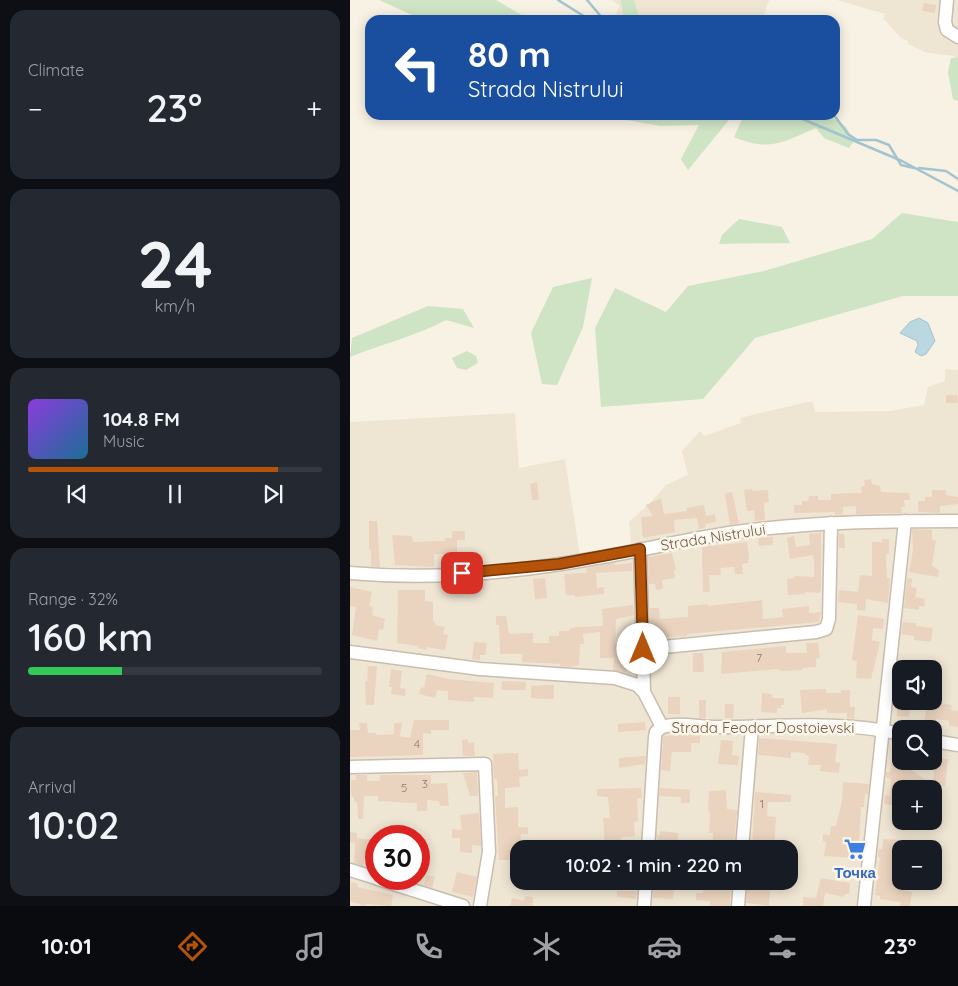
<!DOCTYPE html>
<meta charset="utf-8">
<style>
:root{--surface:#171b24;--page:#242831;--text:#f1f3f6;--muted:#9ea1a6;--line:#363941;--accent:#b45309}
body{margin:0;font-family:Quicksand,sans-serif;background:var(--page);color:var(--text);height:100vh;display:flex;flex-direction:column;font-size:19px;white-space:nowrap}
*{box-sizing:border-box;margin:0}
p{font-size:16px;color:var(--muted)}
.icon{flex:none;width:28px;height:28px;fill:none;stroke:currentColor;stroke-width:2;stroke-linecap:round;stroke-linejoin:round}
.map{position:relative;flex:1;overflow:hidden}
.drawer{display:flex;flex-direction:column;gap:10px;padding:10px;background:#0d0f14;width:350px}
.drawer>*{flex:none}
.top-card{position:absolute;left:15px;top:15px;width:475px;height:105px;border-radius:15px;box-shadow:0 2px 12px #0003;background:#1a4fa0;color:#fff;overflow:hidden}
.controls{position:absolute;left:542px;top:660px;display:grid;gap:10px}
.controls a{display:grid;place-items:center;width:50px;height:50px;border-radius:10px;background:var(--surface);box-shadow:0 2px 12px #0003;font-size:25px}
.speed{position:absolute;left:15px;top:825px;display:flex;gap:10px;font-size:25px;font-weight:700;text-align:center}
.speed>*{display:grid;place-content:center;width:65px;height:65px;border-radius:50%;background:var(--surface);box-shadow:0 2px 12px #0003;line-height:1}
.speed .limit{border:8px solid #d22;background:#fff;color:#111}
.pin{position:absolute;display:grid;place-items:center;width:42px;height:42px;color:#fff;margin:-21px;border-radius:10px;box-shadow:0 2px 8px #0006}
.me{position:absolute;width:55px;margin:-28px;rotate:0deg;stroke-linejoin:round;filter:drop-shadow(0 0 4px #0008)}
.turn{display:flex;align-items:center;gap:18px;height:105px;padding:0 20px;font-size:22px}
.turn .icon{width:65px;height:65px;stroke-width:2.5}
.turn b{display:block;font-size:35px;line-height:42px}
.big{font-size:38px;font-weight:600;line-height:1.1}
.drawer .widget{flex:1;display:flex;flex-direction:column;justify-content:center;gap:8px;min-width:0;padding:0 18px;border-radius:15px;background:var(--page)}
.drawer .dial{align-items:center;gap:0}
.dial b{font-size:65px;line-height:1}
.song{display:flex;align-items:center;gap:15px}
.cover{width:60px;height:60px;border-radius:8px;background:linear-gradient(135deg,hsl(270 70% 55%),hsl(200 70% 35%))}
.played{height:5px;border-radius:2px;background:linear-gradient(90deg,var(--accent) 85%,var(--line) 85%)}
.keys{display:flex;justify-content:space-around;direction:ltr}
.heat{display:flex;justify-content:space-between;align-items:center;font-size:28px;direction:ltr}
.charge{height:8px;border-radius:4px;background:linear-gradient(90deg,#34c759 32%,var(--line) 0)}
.trip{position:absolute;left:160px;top:840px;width:288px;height:50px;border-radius:15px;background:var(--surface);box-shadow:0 2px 12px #0003;font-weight:600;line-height:50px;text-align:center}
.dock{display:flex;height:80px;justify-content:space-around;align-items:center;background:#090b0e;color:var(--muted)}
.dock .icon{width:35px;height:35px}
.dock .on{color:var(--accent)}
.dock b{font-size:22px;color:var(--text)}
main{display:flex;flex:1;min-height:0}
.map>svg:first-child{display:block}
</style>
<main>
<section class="drawer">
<div class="widget"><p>Climate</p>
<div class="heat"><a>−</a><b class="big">23°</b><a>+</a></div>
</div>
<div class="widget dial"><b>24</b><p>km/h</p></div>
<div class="widget">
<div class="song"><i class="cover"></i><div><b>104.8 FM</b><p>Music</p></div></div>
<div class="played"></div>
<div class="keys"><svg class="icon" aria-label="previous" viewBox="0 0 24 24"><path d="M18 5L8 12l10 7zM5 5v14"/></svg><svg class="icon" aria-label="pause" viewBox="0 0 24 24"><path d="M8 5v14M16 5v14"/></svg><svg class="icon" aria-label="next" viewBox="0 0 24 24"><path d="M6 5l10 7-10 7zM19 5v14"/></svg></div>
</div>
<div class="widget"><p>Range · 32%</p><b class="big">160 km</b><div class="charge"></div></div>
<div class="widget"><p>Arrival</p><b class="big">10:02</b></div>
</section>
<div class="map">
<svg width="608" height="906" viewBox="0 0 608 906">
<rect width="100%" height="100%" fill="#f8f2e4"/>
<g fill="#efe5d3" fill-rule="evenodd">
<path d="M262,0H419L412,20H282L277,12L273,20H262L270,6Z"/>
<path d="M487,0H608V102L604,96V56L577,53L558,44V41L552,39L533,18L535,14Z"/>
<path d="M595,369L608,370V906H0V422L165,413L169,468L215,459L230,556L281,545L279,522L300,503L316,485L338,475L332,451L350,431L354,436L391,423L390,418L457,402H463L465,412L539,411L574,405L578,387L595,381ZM551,669H584V701H551ZM551,729H584V761H551ZM551,789H584V821H551ZM26,836H69V879H26ZM169,849H439V881H169ZM551,849H584V881H551Z"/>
</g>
<g fill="#cee4c4">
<path d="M29,0H146L180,20H73Z"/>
<path d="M271,0H284L289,18L292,20H274Z"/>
<path d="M601,58H608V101L603,99L598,72Z"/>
<path d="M273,115H383L338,170L331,159L349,125L310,126L277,120Z"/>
<path d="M394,115L412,117L428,115H479L496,127L504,141L499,148L474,138L466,128C433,142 419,152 384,137Z"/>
<path d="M552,213L608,222V296H553L405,338L353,399L251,407L245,328L265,288L316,312L338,286L414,271L522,239Z"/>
<path d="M389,219L432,227L440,243L369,244L372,235Z"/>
<path d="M242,278L233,327L207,385L192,384L181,333L203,287Z"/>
<path d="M78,306L113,309L124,328L96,320C66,336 32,344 0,357L2,338Z"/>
<path d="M117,351L126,356L128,363L116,370L107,368L102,358Z"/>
</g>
<path fill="#bbd7df" stroke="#a3c4cf" d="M569,318L578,323L585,341L576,354L571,356L565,352L568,345L567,341L550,333L560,322Z"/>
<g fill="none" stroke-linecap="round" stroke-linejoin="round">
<g stroke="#a3c4cf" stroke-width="2.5">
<path d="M208,0L240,20"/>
<path d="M237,0L254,20"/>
<path d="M427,115H437"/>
<path d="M443,115L552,161L608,191"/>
<path d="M484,115L498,134L507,140H526L539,145L551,165L564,168"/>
<path d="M569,168L596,171L608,179"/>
</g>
</g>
<g fill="#ead4bf">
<path d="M574,3L586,5L585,13L572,11Z"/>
<path d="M596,395H607L608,403H596Z"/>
<path d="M521,479L522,484L530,486L531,492L559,493L560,500H554L555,507H551L552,513L506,514V506L493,507V514L485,515V512L444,513V505H452V501H458L459,496H468V500H481V494L512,493L511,486H515L514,480Z"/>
<path d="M187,482L189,500H182L180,484Z"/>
<path d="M402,489V491L418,490L419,502L414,503L415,520L405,521L404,510L397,511L394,490Z"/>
<path d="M582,490H596V495L608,497V504L590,506V513L568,512V501H575V497H582Z"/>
<path d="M382,492L389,523L380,525L375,494Z"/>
<path d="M311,498L314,514L337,511L336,508L354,505L356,516L365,514L366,522L355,524L356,527L349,529L347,518L324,520L325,532L293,538L291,517L303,516L296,505Z"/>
<path d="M19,521H27L30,567L21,566V550H19Z"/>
<path d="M562,529L582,530V540H586L582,566L589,570L588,577L559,572L563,550Z"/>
<path d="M102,531H115V540H107V554H84V567L45,565L42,535L62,536L63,542L95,541V538H102Z"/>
<path d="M471,533V590L469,593L455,592V594L438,595L437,579L445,578L444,576L464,577V561L463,555L440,559L437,538L444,536L446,547L460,545L459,534Z"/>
<path d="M489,534H494L495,548H489Z"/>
<path d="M423,537V545L409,546L408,538Z"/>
<path d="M532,539H539V554H536L537,578H540L538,603L516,599L515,611L507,610V604L488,602L489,590L508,592L510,575L522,576V542H532Z"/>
<path d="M397,542L399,556L398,563L392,564L393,574H385L384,567L370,568L371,575H359L360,592H353L352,547Z"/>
<path d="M322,553L326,570H324L325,578L312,580L313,589L306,590L305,584H299L298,557Z"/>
<path d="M264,563V565L282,563V571L246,573L247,588L254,587V594L225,597V595H216L214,574L237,573L236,568Z"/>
<path d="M195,578L197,598L185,599L183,579Z"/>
<path d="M557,578L562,579L561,587L567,588L565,597L575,599L574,607L569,606V610L554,608Z"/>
<path d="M0,587L22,592L19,606L23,607L22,615L35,619L33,630L29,629L27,641L2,635L6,607L0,606Z"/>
<path d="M48,590H75V601L83,602V622H85V625L95,627L93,634L98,635L95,650L77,647L76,650L68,648V646L47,643Z"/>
<path d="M412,600L413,619L433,617L432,609L459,606V613L471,612L469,622L337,634V636L301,638L300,608H309L310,619L338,617V606L358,604V606Z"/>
<path d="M283,605L284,615L266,619L265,644H270V652H280L281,660H277L276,673L263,670L264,658H250V632L233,634L234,644H230L229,665L219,667L210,666V664L172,662V654H150L149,625H146V616H156L159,634L183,633V643H199V636H209V631H219V629L226,627L253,626L252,609Z"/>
<path d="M508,615L534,619L533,629L523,628L522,640L530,642L521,679L506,678L507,661L502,660Z"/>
<path d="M553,622L566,623V626L583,628L581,642L564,640V636L551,634Z"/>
<path d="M124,642L137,643L135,655H130V660L122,659Z"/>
<path d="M456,643H468L470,658L466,659V667L452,668V670L430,671L429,669L371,674L372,652L436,646V653H457Z"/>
<path d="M343,653H353L354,672H343Z"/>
<path d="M313,656L315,664L301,666V658Z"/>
<path d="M18,666H27L24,705H16L15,681H17Z"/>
<path d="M41,669L52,671L50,688L56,689L55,696L41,694L42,687H39Z"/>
<path d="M77,674L98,679L144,683L143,698L124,697V702L98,700V691L87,690L85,698L69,694L71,687L74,688Z"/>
<path d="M152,681L176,682V690H151Z"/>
<path d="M197,685H204V699L181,698V686Z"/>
<path d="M476,689V693H491V690H500V707H505L504,719L497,718V713H477V709L452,713L450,690Z"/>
<path d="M412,693L421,694L423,698H434V705H431V708H427V713L411,712Z"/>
<rect x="318" y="697" width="12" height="17"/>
<rect x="349" y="700" width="7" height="18"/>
<path d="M548,701H561L559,717L547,716Z"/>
<path d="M578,701L602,705L601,710L608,711V727L599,726V721L586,719L585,724L574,722Z"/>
<path d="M375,704H384L383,718H375Z"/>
<path d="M64,720H99V730H81V734L73,733V755L0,757V730H10L9,723H17L18,733H26V735L44,734V723H52L50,736L60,738Z"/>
<path d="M295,722L296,730L268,732V724Z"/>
<path d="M327,735H350V743H341V752H322L320,771L311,770L313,736Z"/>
<path d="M409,738L487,744L485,762L490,763L489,773L470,771L471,765H458L459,756L455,755V753L441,752V758L408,755Z"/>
<path d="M118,739V743L124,742L125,756H113L112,740Z"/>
<path d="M371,740L383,741L382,755L389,756L388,765L368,764Z"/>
<path d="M544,746L551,747V761L564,762L563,771L583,785L585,758L598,759L595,786L583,785L568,783L567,789H551V806L534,804L535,795L540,796L541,779L536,778V772H540Z"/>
<path d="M168,753L169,770L178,769V776L169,777L170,787L155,788V808L168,807V827H178V834H171L169,868H160V860H149L145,796H148L147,779H144L143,754Z"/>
<path d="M296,756L295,764L269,768V758Z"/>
<path d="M127,772L128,796H120L113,773Z"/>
<path d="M6,775H17V781H30V775H81V784L97,783L99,806H90L89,801L77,800V811H67V803L28,801V796H14L13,819H8L7,802H4V797H2L1,790V780H6Z"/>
<path d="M493,782L519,784L518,794H515L514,807H511L509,844H512L511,852L505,851L504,858L474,856L476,842L473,841V834L480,835L481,826H486L492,801Z"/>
<path d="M291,788L292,798H287L288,821L284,822L285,836L271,837V840L255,844L253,818H260L258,797L247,796V789Z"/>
<path d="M310,788L340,790V803H331V797L309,796Z"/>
<path d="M376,790L377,809L387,810L384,845L363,844V833H359L360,812L358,811L359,791Z"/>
<path d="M405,792L441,795V802H418L417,816L426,817L424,848L402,846Z"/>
<path d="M129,813L131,846L122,845V853L110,852V838H102V829L112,830L110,815Z"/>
<path d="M310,831L328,833V847L309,846L307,835H310Z"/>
<path d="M0,832L7,833V838L22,840L21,845H26V860L14,859L13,866L4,863L5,843L0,842Z"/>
<path d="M533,839L561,841L560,849H551V852H549L548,866H551V890L562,892L560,906H550L551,902L530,899V896L525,895L530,857H528L529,849H532Z"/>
<path d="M107,872L127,877L123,897L102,892Z"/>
<path d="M77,875L85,877L82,888L74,885Z"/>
<path d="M471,878L500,883L499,894H495L494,897L475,893L473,906H453V897L466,898Z"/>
<path d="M263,881H273L272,890H262Z"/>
<path d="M357,881H381L380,906H360V901L346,900V893H353V887H357Z"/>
<path d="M398,881H421L419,906L396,903Z"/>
<path d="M1,882L8,884L7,887L43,895L41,906L16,904L15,906L0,901Z"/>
<path d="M304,886L324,888L323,899L303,898Z"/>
<path d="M267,891H287L286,899L267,897Z"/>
<path d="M175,896L183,897V906H160L162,898L174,901Z"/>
</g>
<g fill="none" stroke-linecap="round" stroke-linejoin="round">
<g stroke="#cabdaf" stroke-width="15">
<g id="minor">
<path d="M597,0L595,22L597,30L608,37"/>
<path d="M290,549L294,692"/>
<path d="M0,573C79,580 163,573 241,559C289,551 337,539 386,532C459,522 534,521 608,521"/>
<path d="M293,649L466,632L476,629L479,619L481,523"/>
<path d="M0,652L130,669L265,678L287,685L294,692L312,727C329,722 349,727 366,727C427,727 491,720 551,734"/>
<path d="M584,741L608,745"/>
<path d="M0,767L135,764L139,852L130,906"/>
<path d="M298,849L305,737L306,732L312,727"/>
<path d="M392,849L402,727"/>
<path d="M0,870L26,878"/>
<path d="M28,879L113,906"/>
<path d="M294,906L296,881"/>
<path d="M388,906L390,881"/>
<path d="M514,906L555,521"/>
</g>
</g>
<use href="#minor" stroke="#fff" stroke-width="12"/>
</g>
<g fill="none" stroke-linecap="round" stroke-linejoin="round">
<g stroke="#753606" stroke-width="12">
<path id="route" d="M112,573L209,564L290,549L293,649"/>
</g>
<use href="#route" stroke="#b45309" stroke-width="9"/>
</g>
<defs>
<g id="supermarket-bare" transform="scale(1.725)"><path d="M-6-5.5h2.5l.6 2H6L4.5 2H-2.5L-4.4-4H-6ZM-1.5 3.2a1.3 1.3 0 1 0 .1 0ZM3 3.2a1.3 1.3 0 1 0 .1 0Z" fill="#3f7fe0" stroke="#fcf6e9" stroke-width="2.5" paint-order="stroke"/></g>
</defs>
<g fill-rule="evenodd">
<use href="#supermarket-bare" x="505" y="849"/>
</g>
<g text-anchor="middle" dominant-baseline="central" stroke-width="5" stroke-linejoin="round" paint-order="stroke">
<g font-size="12" fill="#8c796a">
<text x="409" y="657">7</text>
<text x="67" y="743">4</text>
<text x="75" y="783">3</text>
<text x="54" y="787">5</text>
<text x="412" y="803">1</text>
</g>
<g font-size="15" fill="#6d5b4d" stroke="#fcf6e9">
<text transform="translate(363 537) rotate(-9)">Strada Nistrului</text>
<text x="413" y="727">Strada Feodor Dostoievski</text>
</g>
<g font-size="15" font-weight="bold" fill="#366cbe" stroke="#fcf6e9">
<text x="505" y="872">Точка</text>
</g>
</g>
</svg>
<div class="controls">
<a><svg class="icon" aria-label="sound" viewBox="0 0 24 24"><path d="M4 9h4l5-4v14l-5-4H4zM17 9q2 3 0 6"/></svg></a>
<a><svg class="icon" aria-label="search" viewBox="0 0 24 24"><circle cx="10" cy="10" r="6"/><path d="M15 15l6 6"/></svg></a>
<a>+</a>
<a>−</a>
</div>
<div class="speed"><div class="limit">30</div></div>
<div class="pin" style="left:112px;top:573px;background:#d93025"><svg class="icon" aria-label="arrive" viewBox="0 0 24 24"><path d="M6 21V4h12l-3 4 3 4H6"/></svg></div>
<svg class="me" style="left:293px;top:649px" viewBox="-20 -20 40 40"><circle r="19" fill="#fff"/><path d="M0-13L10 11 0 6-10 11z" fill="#b45309"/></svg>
<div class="trip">10:02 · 1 min · 220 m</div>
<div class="top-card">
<div class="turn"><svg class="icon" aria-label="left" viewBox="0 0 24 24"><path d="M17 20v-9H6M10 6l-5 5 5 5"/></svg><div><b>80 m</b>Strada Nistrului</div></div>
</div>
</div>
</main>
<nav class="dock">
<b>10:01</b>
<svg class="icon on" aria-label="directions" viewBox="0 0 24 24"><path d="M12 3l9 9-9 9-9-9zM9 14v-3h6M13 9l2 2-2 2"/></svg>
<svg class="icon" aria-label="music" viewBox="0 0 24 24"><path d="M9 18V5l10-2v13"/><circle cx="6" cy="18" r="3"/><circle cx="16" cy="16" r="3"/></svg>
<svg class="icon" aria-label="phone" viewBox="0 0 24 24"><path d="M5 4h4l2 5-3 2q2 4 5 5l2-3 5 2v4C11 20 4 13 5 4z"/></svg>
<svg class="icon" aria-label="climate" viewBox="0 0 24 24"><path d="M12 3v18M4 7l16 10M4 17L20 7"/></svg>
<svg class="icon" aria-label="car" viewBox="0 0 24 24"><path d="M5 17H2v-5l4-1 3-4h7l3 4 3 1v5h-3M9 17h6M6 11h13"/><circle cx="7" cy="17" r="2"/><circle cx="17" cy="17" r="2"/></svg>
<svg class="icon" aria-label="filters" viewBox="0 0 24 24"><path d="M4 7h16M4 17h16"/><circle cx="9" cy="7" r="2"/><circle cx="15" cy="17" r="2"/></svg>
<b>23°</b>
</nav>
